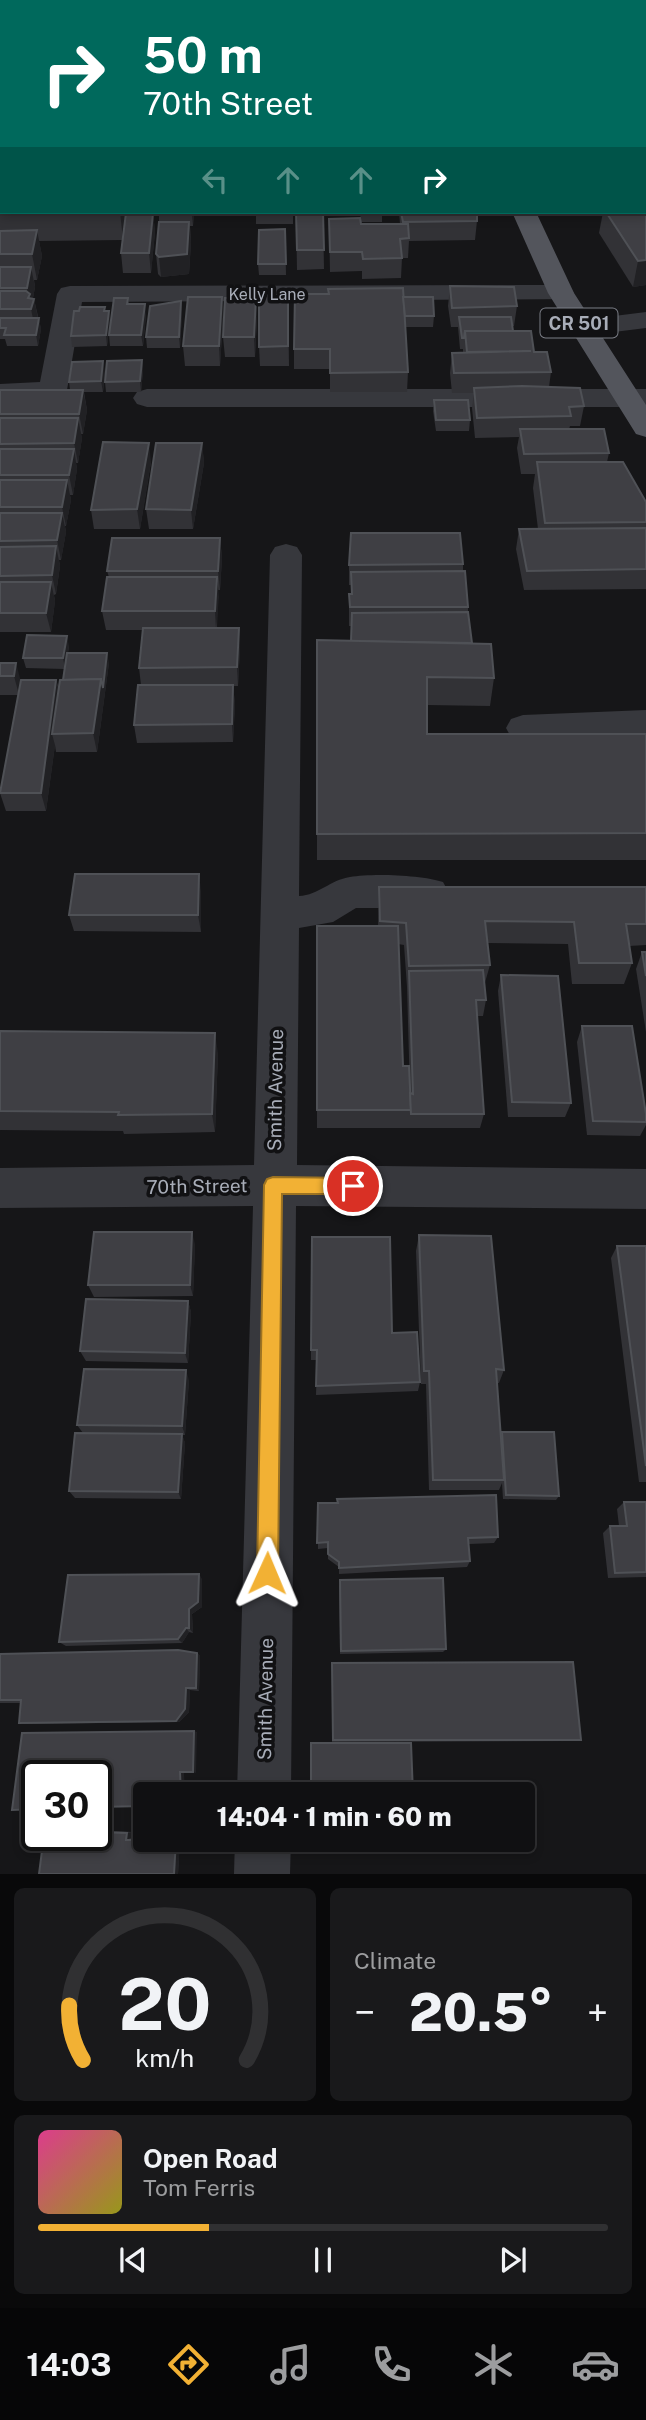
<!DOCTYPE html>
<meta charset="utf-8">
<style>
:root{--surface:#101012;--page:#19191b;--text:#f1f3f6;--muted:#9c9d9f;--line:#303032;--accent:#f2b134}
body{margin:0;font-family:"Public Sans",sans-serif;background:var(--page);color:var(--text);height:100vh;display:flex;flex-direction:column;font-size:26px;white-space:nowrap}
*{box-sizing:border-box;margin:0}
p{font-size:23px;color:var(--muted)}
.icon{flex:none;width:38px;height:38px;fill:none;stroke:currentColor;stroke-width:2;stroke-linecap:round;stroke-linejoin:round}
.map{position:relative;height:1874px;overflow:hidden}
.panel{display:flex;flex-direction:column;gap:14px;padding:14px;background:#09090a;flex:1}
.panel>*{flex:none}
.top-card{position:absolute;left:0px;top:0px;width:648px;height:214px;box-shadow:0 4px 10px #0003,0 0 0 2px var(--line);background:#00695c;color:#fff;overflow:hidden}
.speed{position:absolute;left:21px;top:1760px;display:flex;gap:14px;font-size:35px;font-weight:700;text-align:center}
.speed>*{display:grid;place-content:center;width:91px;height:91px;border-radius:50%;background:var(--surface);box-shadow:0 4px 10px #0003,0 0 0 2px var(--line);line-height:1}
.speed .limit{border:4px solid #111;border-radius:10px;background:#fff;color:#111}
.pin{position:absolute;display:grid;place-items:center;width:60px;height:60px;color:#fff;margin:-30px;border:4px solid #fff;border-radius:50%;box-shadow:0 2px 7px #0007}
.me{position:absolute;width:77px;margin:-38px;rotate:1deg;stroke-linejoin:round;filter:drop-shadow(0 0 5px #0008)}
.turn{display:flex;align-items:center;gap:24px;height:147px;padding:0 28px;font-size:32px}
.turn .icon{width:91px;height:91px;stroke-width:2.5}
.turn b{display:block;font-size:49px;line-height:60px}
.lanes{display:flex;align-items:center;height:66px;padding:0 28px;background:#0003;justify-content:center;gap:35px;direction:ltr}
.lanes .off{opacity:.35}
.big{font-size:52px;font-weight:800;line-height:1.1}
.panel .tile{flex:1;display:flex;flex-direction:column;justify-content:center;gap:10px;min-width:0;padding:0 24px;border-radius:10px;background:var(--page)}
.panel .dial{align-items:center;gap:0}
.dial svg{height:182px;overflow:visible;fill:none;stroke:var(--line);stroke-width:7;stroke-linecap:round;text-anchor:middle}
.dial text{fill:var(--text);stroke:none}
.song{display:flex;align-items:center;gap:21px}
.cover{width:84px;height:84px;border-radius:10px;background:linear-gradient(135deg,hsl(330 70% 55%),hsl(60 70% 35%))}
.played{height:7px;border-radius:4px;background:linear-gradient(90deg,var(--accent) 30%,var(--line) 30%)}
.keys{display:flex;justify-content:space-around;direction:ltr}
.heat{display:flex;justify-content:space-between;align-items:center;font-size:38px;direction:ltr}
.panel .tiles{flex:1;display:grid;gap:14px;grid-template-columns:1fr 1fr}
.tile:last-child{grid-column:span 2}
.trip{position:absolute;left:133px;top:1782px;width:402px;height:70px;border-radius:7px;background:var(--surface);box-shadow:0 4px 10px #0003,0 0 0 2px var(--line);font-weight:800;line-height:70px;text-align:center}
.tab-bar{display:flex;height:112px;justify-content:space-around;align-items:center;background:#060607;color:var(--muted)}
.tab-bar .icon{width:49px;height:49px}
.tab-bar .current{color:var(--accent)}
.tab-bar b{font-size:32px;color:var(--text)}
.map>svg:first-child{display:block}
</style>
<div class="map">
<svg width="646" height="1874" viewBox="0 0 646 1874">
<rect width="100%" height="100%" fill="#161618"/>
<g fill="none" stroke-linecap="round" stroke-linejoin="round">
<g fill="#37383d" fill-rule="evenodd">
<rect x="0" y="110" width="2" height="14"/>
<path d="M561,285L570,287L574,293L570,299L82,302L67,390L63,396L0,402V384L40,382L57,294L61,288L70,286Z"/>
<path d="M646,312V328L582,336L572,334L569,328L572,322L582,320Z"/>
<path d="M147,389H646V407H147L137,404L133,398L137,392Z"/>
<path d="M286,544L297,547L302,555L299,896C319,895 330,880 350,877C372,873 422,875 443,882L449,893L443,904L430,908H356L333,922L299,928L297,1165L646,1169V1209L296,1206L291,1794H237L253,1206L0,1208V1168L254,1165L270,555L275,547Z"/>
<path d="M646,710V736L523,741L511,737L506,728L511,719L523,715Z"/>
<path d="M235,1839H291L290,1874H234Z"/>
</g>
<g fill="#53555c" fill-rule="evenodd">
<path d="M432,0H452L453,2H433Z"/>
<path d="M512,212H536L574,293L646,405V437L636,434L548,293Z"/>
</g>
</g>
<g fill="#323236" fill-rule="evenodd">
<rect x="178" y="0" width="212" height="2"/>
<rect x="0" y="49" width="2" height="52"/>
<path d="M0,186L127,213H153L155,232L151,273H123L121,253L122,240L39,241L42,256L37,280H34L35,287L33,298L34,299L41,329L38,346H7L5,339H0Z"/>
<path d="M159,212H194L193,226H190L191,242L189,274L161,277L158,274L156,254L159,224Z"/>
<rect x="256" y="212" width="37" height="12"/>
<path d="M296,212H323L324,269L297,270Z"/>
<path d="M360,212H382V222H361V224H400L399,212H468V214L477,221L475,240L409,241L408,258H402L401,278L362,279V271L330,272L329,219L361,221Z"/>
<path d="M603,212H646V285L633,287L599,233Z"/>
<path d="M285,229L286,275H259L258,264Z"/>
<path d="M450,286L517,306L514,326H513V331L551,372L549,387L584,406L580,426H570L569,429L609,453L607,462L646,502V589L524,590L516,549L519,529H538L533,488L535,474H521L517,448L519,437L475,438L472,408L474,393H452L450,373L452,353H463V349H460L458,327H451L448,306Z"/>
<path d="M288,295L289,366H260L259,347Z"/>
<path d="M222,297L223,317L220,366H185L183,346Z"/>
<path d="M403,297L434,316L433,327H405L408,372L407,392H330V369H294V349Z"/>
<path d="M128,298L129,304L146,315L143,346H110L109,335Z"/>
<path d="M181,301L182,312L180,348H147L146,337Z"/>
<path d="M105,311H109L110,322L107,346L72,347L71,336Z"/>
<path d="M257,317L255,357H225L223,337Z"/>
<path d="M142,360L143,371L141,392H106L105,382Z"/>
<path d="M105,372L103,392H84L87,410L83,434H81L82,438L78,463H76L77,469L73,495H70L71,500L66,526H65L66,532L61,560H59L60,566L56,594L54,595L55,601L51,632H0V390H70L69,382Z"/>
<path d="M434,400L470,420L469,431H436L433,411Z"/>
<path d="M202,443L204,463L193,529H149L146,509Z"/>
<path d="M151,462L140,529H94L91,510Z"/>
<path d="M220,538L222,558L220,590H218L217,628L240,647L238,686H233L235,704L233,742L137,743L134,725L141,685L139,668L143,630H106L102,611L109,577L107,571Z"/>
<path d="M463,564V571L468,607V612L472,643L494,678L490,706L427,705V734H646V860H317V640L351,641V626H349V594H351V585H349V565Z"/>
<path d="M69,646L68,653L109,663L97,752H56L55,745L46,811H6L0,793L18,695H0V663L21,681L56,680L59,688L63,679L64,669L26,668L23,658Z"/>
<path d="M379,887H646V945L629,946L632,963L624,984H572L568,944L487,943L490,965L484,986L486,1000L483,1016H477L484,1114L480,1128H317V926H378ZM398,944L404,945L407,987L410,1093L403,1066Z"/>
<path d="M201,891V932L74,931L69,915Z"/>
<path d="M642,952H646V1032L636,969Z"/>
<path d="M501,975L571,1103L565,1117H508L498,991Z"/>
<path d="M582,1026L646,1114V1125L640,1136L587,1135L577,1042Z"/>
<path d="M0,1031L218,1053L215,1132L124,1134L123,1131L0,1130Z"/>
<path d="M419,1235L504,1370L499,1383H497L501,1435L502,1432L559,1496L556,1500L503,1499L502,1483L499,1490H429L426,1384H421L416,1251Z"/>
<path d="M195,1244L193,1296L94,1297L88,1285Z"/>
<path d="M617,1246H646V1482H639L611,1258Z"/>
<path d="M188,1301L191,1312L188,1363L86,1361L80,1351Z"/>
<path d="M392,1333L420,1382L418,1391L316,1395L317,1360H311V1350Z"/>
<path d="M189,1380L185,1435H182L185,1443L181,1499L75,1498L69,1491L83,1433L77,1425Z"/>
<path d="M337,1499L498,1537L494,1543L469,1544L470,1561L467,1567L339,1574V1567L328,1559V1548L318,1549V1503H337Z"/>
<path d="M624,1502H646V1577L608,1578L603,1533L610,1526H619L617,1509Z"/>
<path d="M202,1579V1607L192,1614L193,1633L189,1632L182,1643L66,1646L59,1642Z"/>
<path d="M339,1585L446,1649L443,1652L340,1654Z"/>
<path d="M197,1653L200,1656L199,1691L190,1690L189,1712L179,1722L27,1724L19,1723L21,1703H0V1654Z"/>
<path d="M332,1663L581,1740L572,1741L332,1742Z"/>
<path d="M96,1830L132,1832L131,1838L180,1839L178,1874H39L43,1843L65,1841L96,1836Z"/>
</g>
<g fill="#212124">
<path d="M120,212H127V213L123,240Z"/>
<path d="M192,212H194L193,226L192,215Z"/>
<path d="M153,213L155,232L151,273L149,253Z"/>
<path d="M189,222L191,242L189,274L161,277L159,257Z"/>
<path d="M37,230L42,256L37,280L32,254Z"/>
<path d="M646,260V285L633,287L638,261Z"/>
<path d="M31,267L35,287L32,304L34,299L38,318L35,329L31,309H30L27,288Z"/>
<path d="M222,297L223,317L220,366L219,346Z"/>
<path d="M256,297L257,317L255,357L254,337Z"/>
<path d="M181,301L182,312L180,348L179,337Z"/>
<path d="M145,304L146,315L143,346L141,335Z"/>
<path d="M109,311L110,322L107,346L106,335Z"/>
<path d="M39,318L41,329L38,346L36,335Z"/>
<path d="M142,360L143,371L141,392L140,381Z"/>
<path d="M103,361L105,372L103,392L101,381Z"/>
<path d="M83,390L87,410L83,434L79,414Z"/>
<path d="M78,418L82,438L78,463L74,443Z"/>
<path d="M149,443L151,462L140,529L137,509Z"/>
<path d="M202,443L204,463L193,529L191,510Z"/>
<path d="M74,449L77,469L73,495L69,475Z"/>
<path d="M67,480L71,500L66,526L62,507Z"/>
<path d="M62,513L66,532L61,560L57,540Z"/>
<path d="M220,538L222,558L220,590L218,571Z"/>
<path d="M56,546L60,566L56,594L52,575Z"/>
<path d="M217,577L219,597L216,630L215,611Z"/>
<path d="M51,582L55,601L51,632L46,613Z"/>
<path d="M239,628L240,647L238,686L237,667Z"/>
<path d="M67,636L69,646L65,669L63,658Z"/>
<path d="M107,653L109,663L97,752L93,733L101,679Z"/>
<path d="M16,663L21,682L19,695L14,676Z"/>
<path d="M56,680L61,699L52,734L55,745L46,811L41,793Z"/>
<path d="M233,685L235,704L233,742L232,724Z"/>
<path d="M199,874L201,891V932L198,915Z"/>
<path d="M215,1033L218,1053L215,1132L212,1114Z"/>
<path d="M192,1232L195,1244L193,1296L190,1285Z"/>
<path d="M188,1301L191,1312L188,1363L185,1353Z"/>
<path d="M186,1370L189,1380L185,1435L182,1426Z"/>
<path d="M182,1434L185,1443L181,1499L178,1492Z"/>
<path d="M199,1574L202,1579V1607L192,1614L193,1633L189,1628V1609Z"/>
<path d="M186,1628L189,1632L182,1643L178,1639Z"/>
<path d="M197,1653L200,1656L199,1691L196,1688Z"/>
<path d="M186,1688L190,1690L189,1712L179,1722L176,1721Z"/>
<path d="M194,1731L197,1732L196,1773L193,1772Z"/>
<path d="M180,1772L184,1773L185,1794H181Z"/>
<path d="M132,1832L131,1838L126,1840L127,1833Z"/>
<path d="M180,1839L178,1874H174L176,1840Z"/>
</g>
<g fill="#3f3f44" stroke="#4f5156" stroke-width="2">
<path d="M268,0H390V2H267Z"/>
<path d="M513,0H617L618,1L514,2Z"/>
<rect x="0" y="49" width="2" height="33"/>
<path d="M0,188H2V212H120V215H0Z"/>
<path d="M646,202V260L638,261L606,212H646Z"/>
<path d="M159,212H192V215H158Z"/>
<path d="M256,212H292V213L256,214Z"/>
<path d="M296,212H323L324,250H297Z"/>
<path d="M401,212H468V214H477V221L403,222Z"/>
<path d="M126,213H153L149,253H121Z"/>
<path d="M360,218L361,224H408L409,238L400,239L402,258L363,259L362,252H330L329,219Z"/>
<path d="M159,222H189L187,254L159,257L156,254Z"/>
<path d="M285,229L286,264H258L259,230Z"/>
<path d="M37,230L32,254H0V231Z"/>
<path d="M0,267H31L27,288H0Z"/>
<path d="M450,286L514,287L517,306L452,308Z"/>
<path d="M403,288L408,372L330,373V349H294L295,294H329L328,289Z"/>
<path d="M0,291H26L30,294L28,298L34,299L31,309H0Z"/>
<path d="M259,295H288V346L259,347Z"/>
<path d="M188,297H222L219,346H183Z"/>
<path d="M256,297L254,337H223L225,298Z"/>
<path d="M403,297H433L434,316H405Z"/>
<path d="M114,298H128L127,304H145L141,335H109Z"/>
<path d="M181,301L179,337H146L150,306Z"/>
<path d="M80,307H105L104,311H109L106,335L71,336L74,311H79Z"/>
<path d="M459,317H511L513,331H465L464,338H462Z"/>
<path d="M0,318H39L36,335H4L6,328H0Z"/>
<path d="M465,331H531L534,352H547L551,372L454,373L452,353L531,351L467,352Z"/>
<path d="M142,360L140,381L105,382L107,361Z"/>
<path d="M103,361L101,381L69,382L72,362Z"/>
<path d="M522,386L580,388L584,406L569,407L571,416L477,418L474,388Z"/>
<path d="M0,390H83L79,414H0Z"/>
<path d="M434,400H468L470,420H436Z"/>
<path d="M0,418H78L74,443L0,444Z"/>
<path d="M520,429H604L609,453L524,454Z"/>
<path d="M103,442L149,443L137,509L91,510Z"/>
<path d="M156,443H202L191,510L146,509Z"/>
<path d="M0,449H74L69,475H0Z"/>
<path d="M537,462H623L646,502V522L545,523Z"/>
<path d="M0,480H67L62,507H0Z"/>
<path d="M0,513H62L57,540L0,541Z"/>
<path d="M646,528V569L527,571L519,529Z"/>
<path d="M351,533H460L463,564L349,565Z"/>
<path d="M112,538H220L218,571H107Z"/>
<path d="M56,546L52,575L0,576V547Z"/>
<path d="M465,571L468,607H350L349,594H352L351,572Z"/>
<path d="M107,577H217L215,611H102Z"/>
<path d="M0,582H51L46,613H0Z"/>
<path d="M468,612L472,643L351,641L352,613Z"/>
<path d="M143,628H239L237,667L139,668Z"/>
<path d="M27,635L67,636L63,658H23Z"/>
<path d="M317,640L491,644L494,678L427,677V734H646V833L317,834Z"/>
<path d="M67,653H107L103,688L101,679L63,680Z"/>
<path d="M0,663H16L14,676H0Z"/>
<path d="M101,679L93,733L52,734L60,680Z"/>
<path d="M21,680H56L41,793H0Z"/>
<path d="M138,685H233L232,724L134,725Z"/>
<path d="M75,874H199L198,915H69Z"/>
<path d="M379,887H646V924H626L632,963H579L574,922L485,921L490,965L409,966L406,923L380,921Z"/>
<path d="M317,926H398L403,1066H409L411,1110H317Z"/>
<path d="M642,952H646V976Z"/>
<path d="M483,970L486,1000H476L484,1114H411L410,1093L413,1094L409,971Z"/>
<path d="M501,975L558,976L571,1103L512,1102Z"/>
<path d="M582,1026H632L646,1114V1122L593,1121Z"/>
<path d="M0,1031L215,1033L212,1114L118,1115L119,1112L0,1111Z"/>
<path d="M94,1232H192L190,1285H88Z"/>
<path d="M419,1235L491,1236L504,1370L496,1369L504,1480H433L429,1371H424Z"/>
<path d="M312,1237H390L392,1333L417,1332L420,1382L316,1386L317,1350H311Z"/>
<path d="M617,1246H646V1466Z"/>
<path d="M86,1299L188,1301L185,1353L80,1351Z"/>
<path d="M84,1369L186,1370L182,1426L77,1425Z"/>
<path d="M502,1432H554L559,1496L506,1495Z"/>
<path d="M75,1433L182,1434L178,1492L69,1491Z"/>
<path d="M496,1495L498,1537L468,1538L470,1561L339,1568V1562L328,1554V1542L317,1543L318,1503H338L337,1499Z"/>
<path d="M624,1502H646V1572L615,1573L610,1526H627Z"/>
<path d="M199,1574L198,1602L189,1609V1628H186L178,1639L59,1642L68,1575Z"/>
<path d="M443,1578L446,1649L341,1651L340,1580Z"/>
<path d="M178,1650L197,1653L196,1688H186L185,1709L176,1721L19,1723L21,1700H0V1654Z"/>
<path d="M573,1662L581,1740H333L332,1663Z"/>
<path d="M194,1731L193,1772H180L181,1794H145V1806L96,1807V1776H37V1809L12,1810L22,1733Z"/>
<path d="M311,1743H411L413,1794H311Z"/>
<path d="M96,1832L127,1833L126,1840H176L174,1874H39L43,1843H65V1836H96Z"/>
</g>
<path fill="#f2b134" stroke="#9d7322" stroke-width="2" d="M273,1177L353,1178L359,1180L362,1186L359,1192L353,1194H282L278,1573L274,1580L267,1583L260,1580L257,1573L264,1185L267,1179Z"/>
<g text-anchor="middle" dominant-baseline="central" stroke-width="7" stroke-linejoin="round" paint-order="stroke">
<g font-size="16" fill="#a8adb8" stroke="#111113">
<text x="267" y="294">Kelly Lane</text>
</g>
<rect fill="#111113" stroke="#7b7e86" stroke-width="2" x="540.5" y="308.5" width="77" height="29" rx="5"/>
<g font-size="18" font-weight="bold" fill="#a8adb8">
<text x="579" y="323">CR 501</text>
</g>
<g font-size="19" fill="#a8adb8" stroke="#111113">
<text transform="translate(275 1090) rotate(-89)">Smith Avenue</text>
<text transform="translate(197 1186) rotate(-1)">70th Street</text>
<text transform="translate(265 1699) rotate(-89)">Smith Avenue</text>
</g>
</g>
</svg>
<div class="speed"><div class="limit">30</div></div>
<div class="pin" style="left:353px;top:1186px;background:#d93025"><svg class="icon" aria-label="arrive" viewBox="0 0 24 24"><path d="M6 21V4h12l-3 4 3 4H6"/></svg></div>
<svg class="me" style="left:267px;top:1573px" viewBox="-20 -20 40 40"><path d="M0-17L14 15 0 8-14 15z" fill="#f2b134" stroke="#fff" stroke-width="4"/></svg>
<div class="trip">14:04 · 1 min · 60 m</div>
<div class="top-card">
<div class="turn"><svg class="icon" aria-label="right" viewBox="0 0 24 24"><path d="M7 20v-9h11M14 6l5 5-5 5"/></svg><div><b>50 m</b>70th Street</div></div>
<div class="lanes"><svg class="icon off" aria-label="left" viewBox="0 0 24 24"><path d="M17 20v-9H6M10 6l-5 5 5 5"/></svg><svg class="icon off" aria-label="ahead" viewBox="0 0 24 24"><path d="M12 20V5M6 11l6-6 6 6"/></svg><svg class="icon off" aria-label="ahead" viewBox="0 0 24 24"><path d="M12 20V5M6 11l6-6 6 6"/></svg><svg class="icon" aria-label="right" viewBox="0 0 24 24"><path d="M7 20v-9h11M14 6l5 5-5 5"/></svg></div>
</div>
</div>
<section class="panel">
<div class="tiles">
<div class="tile dial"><svg viewBox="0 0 100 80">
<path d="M14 69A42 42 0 1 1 86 69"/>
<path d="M14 69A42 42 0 0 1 8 45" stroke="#f2b134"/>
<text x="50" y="56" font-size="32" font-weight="700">20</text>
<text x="50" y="72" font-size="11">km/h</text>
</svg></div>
<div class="tile"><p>Climate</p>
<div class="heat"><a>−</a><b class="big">20.5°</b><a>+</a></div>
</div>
<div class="tile">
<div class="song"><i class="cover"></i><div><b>Open Road</b><p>Tom Ferris</p></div></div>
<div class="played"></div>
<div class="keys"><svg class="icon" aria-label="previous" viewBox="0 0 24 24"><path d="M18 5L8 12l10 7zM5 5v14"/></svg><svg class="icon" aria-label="pause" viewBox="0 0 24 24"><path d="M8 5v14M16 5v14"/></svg><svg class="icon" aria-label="next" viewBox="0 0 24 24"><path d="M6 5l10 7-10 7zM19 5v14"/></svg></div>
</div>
</div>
</section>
<nav class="tab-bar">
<b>14:03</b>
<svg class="icon current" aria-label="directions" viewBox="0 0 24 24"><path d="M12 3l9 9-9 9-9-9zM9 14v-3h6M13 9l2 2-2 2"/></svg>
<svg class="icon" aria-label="music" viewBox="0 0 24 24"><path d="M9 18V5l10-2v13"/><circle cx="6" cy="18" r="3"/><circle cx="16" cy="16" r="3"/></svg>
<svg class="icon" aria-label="phone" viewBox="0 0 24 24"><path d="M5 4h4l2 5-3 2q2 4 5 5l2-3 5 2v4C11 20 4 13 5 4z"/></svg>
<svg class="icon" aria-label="climate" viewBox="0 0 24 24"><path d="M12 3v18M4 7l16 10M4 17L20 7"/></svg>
<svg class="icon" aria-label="car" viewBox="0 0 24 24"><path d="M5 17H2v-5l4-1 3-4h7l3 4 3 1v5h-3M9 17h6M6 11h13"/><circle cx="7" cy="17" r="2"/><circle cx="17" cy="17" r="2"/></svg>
</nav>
